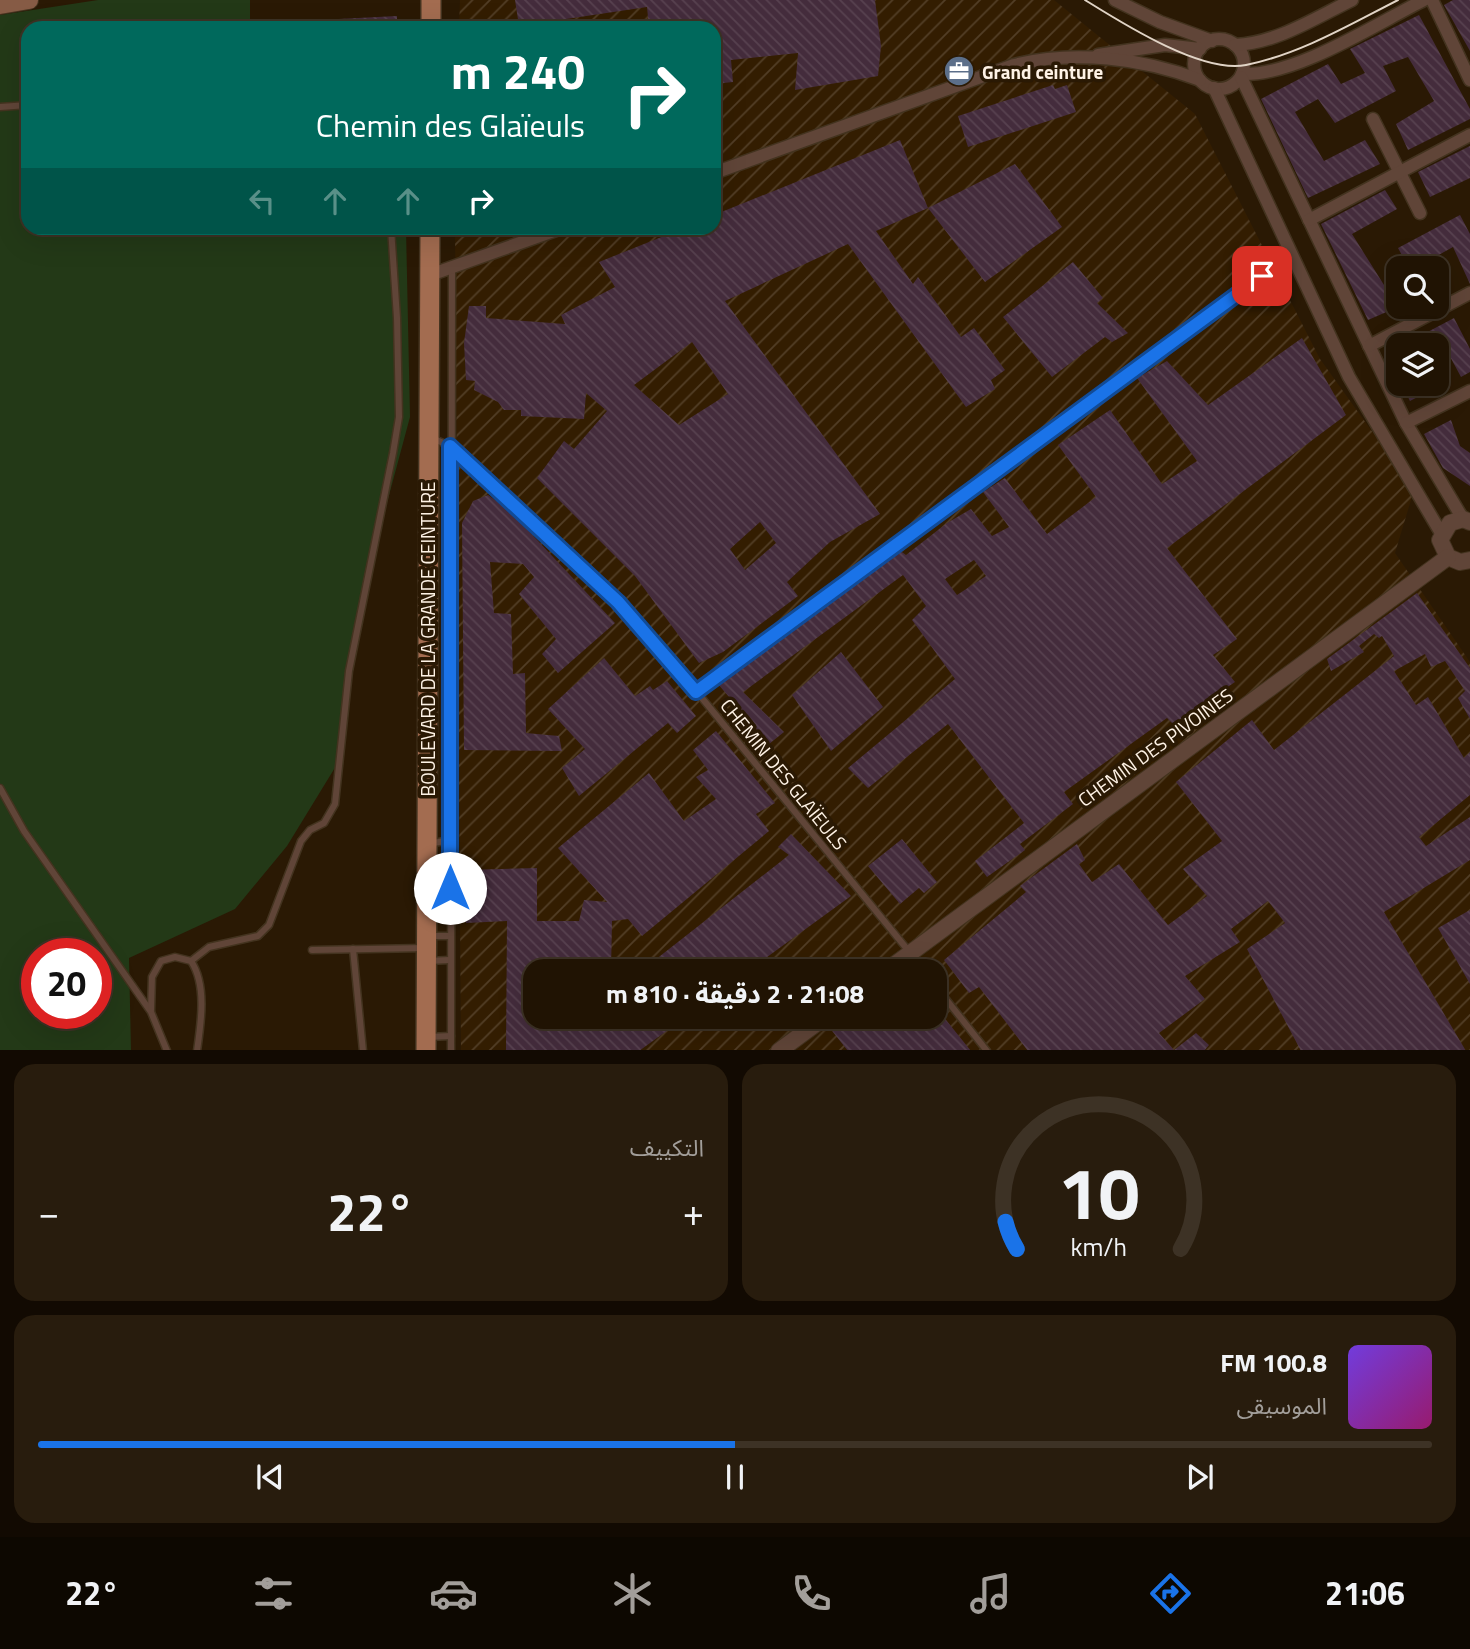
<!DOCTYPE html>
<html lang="ar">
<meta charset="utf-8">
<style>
:root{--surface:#201303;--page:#281c0d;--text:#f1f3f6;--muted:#a29e9a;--line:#3d3225;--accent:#1a73e8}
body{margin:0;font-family:"Titillium Web","Noto Sans Arabic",sans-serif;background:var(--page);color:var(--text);direction:rtl;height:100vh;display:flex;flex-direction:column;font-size:26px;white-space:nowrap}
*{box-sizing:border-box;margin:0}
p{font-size:23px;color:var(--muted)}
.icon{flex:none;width:38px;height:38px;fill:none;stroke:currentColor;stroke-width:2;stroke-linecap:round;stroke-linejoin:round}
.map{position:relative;height:1050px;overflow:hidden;direction:ltr}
.details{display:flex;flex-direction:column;gap:14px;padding:14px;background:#120a02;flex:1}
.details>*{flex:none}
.banner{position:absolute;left:21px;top:21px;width:700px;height:214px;border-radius:21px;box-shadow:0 7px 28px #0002,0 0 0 2px var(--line);direction:rtl;background:#00695c;color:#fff;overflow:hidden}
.tools{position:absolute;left:1386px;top:256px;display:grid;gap:14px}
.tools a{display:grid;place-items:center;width:63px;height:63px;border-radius:14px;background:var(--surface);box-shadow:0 7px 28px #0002,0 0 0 2px var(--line);font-size:35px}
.speed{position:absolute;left:21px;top:938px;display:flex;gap:14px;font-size:35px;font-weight:700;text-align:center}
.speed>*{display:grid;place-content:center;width:91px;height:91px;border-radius:50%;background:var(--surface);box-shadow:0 7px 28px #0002,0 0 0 2px var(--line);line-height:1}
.speed .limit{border:10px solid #d22;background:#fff;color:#111}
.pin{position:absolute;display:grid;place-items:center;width:60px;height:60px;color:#fff;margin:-30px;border-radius:14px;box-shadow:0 4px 10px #0006}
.me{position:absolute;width:77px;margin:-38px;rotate:0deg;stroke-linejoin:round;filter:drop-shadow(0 0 5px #0008)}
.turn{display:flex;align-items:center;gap:24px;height:147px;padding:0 21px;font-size:32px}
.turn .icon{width:91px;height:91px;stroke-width:2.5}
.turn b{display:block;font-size:49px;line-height:60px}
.lanes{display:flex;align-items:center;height:66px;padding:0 21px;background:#0003;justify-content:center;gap:35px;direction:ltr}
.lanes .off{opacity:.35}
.big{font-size:52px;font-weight:700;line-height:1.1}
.details .widget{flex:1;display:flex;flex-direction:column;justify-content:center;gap:10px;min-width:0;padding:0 24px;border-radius:21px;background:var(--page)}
.details .dial{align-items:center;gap:0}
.dial svg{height:182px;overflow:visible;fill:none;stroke:var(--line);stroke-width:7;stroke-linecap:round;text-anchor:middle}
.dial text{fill:var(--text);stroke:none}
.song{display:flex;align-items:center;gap:21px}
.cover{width:84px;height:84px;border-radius:10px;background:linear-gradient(135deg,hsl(260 70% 55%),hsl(320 70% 35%))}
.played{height:7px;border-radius:4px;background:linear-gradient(90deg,var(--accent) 50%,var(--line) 50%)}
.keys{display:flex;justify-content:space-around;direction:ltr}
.heat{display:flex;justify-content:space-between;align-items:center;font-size:38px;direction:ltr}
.details .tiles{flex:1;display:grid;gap:14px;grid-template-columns:1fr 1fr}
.widget:last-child{grid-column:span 2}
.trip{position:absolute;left:523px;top:959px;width:424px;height:70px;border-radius:21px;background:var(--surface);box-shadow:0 7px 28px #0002,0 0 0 2px var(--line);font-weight:700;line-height:70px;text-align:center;direction:rtl}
.tabs{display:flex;height:112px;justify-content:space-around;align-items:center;background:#0d0801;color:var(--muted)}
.tabs .icon{width:49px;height:49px}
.tabs .current{color:var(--accent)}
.tabs b{font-size:32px;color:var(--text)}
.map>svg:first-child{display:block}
</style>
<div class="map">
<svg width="1470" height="1051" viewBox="0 0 1470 1051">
<defs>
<pattern id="industrial-furrows" width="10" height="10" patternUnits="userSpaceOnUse" patternTransform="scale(1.75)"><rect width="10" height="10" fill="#331d01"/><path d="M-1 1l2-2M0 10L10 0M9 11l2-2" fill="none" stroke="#523e26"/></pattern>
<pattern id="building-back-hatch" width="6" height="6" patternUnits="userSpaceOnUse" patternTransform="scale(1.75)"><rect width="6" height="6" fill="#442c3c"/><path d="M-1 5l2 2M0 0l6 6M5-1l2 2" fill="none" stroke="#57414f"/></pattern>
</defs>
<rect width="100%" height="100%" fill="#2a1904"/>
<path fill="url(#industrial-furrows)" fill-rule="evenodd" d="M460,0H1054L1195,114L1320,359L1414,490L1395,553L1470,662V1050H461L455,228H714V28H459ZM536,971H934V1017H536Z"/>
<path fill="#233917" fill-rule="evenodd" d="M98,0H250V28H28V228H406L410,417L354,626L336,766L287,846L235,909L129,958L131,1050H0V15ZM37,954H96V1013H37Z"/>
<g fill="url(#building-back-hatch)" fill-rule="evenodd">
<path d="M515,0H875L881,46L878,76L795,90L798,53L731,60L733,82L714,84V28H649L647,7L519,26Z"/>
<path d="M1453,0H1470V51L1444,5Z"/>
<path d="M1419,15L1470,109V119L1408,150L1396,124L1434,101L1408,57L1383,66L1396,91L1335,123L1318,99L1295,112L1324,161L1365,140L1380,164L1308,198L1261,99L1328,64L1341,84L1365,73L1350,49Z"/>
<path d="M397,16V28H319V20Z"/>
<path d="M1053,85L1055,89L1067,85L1076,112L968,147L958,116Z"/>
<path d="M900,140L928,208L876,231L913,284L918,277L961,337L974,328L1005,370L991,380L995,389L966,407L848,244L725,301L880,514L830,542L787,582L798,596L723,652L699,663L635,576L537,478L564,441L574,449L607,411L586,393L584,419L521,416V410H504L498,402L474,390L475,381L466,380L464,343L469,306H486V318L565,324L561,315L615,287L599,262L684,228H714V215ZM692,342L728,394L679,425L634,385ZM760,522L776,543L745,570L730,549Z"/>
<path d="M1470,146V178L1430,197L1418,172Z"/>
<path d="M1015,164L1062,227L985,282L928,208Z"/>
<path d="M1385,190L1397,209L1352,234L1384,285L1398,279V307L1368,320L1321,224Z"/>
<path d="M1460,215L1470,234V284L1453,247L1426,262L1429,268H1409L1398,248Z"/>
<path d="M1073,262L1103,298L1097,303L1128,333L1112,342L1105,337L1052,377L1003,317Z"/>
<path d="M1454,318L1470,349V372L1461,377L1447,351L1437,356V345H1403Z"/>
<path d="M1302,338L1346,415L1167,548L1237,639L1213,655L1235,682L1173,724L1167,718L1064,792L1073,804L1020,844L1025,850L987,877L975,861L1024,823L948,724L868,788L848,768L955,679L912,620L926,606L903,575L743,692L784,732L769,744L718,684L899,550L906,555L947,523L971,509L992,536L1009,527L983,492L1005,478L1047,534L1096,497L1058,445L1110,410L1162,484L1197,461L1137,378L1167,361L1208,405ZM974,560L986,576L957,595L945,579Z"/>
<path d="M1401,383H1444L1410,401Z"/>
<path d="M1451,420L1460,446L1470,453V486L1443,468L1424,434Z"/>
<path d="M488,495L509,510L615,623L558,673L542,654L556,639L519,594L534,577L523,564L490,562L494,613L511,614L513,674L525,673L526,733L559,736L562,751L464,750L462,523L473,501Z"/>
<path d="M1417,593L1470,668V719L1458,698L1465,691L1445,661L1431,667L1425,654L1394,671L1416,705L1428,697L1464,758L1470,752V795L1419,837L1426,846L1470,817V860L1384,912L1466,1051H1301L1247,949L1285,923L1268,901L1231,929L1240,942L1185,976L1205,999L1159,1033L1174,1050L1196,1033L1209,1045L1204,1051H1028L979,987L969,993L944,960L1026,892L1020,886L1077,844L1085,860L1079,864L1092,882L1119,864L1168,925L1207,896L1183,869L1222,841L1176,782L1252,720L1274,750L1394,656L1382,636L1379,638L1374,634L1359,646L1364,652L1331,671L1327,659Z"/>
<path d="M841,652L883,707L831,751L792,695Z"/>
<path d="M604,658L635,696L650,686L653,690L667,681L696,716L677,733L668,723L579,796L562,768L585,749L548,709Z"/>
<path d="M716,731L775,803L756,814L769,831L642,936L628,919L612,921L611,971H536V1017H686L639,1051H506L507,921L466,923L463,870L537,868V921H579L584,900L607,902L558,848L649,773L684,821L716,799L696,777L708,770L693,750Z"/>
<path d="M791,834L851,896L748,971H641L789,855L778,847Z"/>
<path d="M902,839L937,882L924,893L919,888L900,904L868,866Z"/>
<path d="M1470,910V984L1438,928Z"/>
<path d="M934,1005L971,1051H848L829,1027L835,1017H934Z"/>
</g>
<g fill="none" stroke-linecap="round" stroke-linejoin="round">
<g stroke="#43331f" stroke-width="9">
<g id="service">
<path d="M0,107L28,105"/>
<path d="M432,438L450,446L618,602L697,692L925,971"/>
<path d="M697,692L1262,276"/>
<path d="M0,788L24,831L151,1012L167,1051"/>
<path d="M428,844L450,840"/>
<path d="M428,936H450"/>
<path d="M353,949L363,1051"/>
<path d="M312,950L425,948"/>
<path d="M191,961L209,947L258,936L269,925L301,841L310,830L324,823L335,804L349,671L393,453L399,417L397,318L391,228"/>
<path d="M428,961L449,960"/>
<path d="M934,984L987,1051"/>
<path d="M151,1010L152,977L161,961L175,957L191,961C207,985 201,1023 197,1051"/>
<path d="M428,1037L451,1036"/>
<path d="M451,1051L452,268"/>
</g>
</g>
<g stroke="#43331f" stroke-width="15">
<g id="minor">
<path d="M1115,0L1160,22L1212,41"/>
<path d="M1432,0L1470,80"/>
<circle cx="1219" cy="64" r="25"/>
<path d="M1235,45C1277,43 1315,18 1352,0"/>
<path d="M1098,55L1165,45L1200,49"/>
<path d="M1242,74C1296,76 1374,25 1424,0"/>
<path d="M1241,77L1406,423L1463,519"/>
<path d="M1214,88L1349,377L1441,533"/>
<path d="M1373,119L1420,213"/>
<path d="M714,173L1014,65C1074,50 1142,58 1200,80"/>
<path d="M1309,220L1470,135"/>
<path d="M430,275L562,228"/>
<path d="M1369,346L1470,293"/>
<path d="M1406,423L1470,391"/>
</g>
</g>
<g stroke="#43331f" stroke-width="18">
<g id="tertiary">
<path d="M1470,522L1463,519L1450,523L1440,540L1448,557L1460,562L1470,560"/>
<path d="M886,971L1448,557"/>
<path d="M779,1051L825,1017"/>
</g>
</g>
<g stroke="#43331f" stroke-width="20">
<path id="secondary" d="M0,5L29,0"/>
</g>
<g stroke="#43331f" stroke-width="22">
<g id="primary">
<path d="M431,28V0"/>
<path d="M426,1051L430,228"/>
</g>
</g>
<use href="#service" stroke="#604538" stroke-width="6"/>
<use href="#minor" stroke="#604538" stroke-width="12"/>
<use href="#tertiary" stroke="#604538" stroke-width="16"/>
<use href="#secondary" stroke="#865b45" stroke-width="18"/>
<use href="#primary" stroke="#a36c50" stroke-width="19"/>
<path stroke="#e1d4c6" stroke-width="2" d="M1085,0C1122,23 1202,74 1246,65C1300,54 1349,25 1398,0"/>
</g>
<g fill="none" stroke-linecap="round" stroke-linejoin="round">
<g stroke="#114b97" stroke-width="18">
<path id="route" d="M450,888V446L618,602L696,692L1262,276"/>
</g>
<use href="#route" stroke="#1a73e8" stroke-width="12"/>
</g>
<defs>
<g id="office-disc" transform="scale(1.575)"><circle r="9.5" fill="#5c6f8a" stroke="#2a1904"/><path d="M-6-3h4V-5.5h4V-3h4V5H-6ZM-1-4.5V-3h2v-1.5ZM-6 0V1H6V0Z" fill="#fff"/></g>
</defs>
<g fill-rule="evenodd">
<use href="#office-disc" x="959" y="71"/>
</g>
<g text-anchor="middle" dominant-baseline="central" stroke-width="7" stroke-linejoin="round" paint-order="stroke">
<g font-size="19" font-weight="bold" fill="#fef2e5" stroke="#2a1904" text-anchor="start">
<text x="982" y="71">Grand ceinture</text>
</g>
<g font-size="19" fill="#fef2e5" stroke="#2a1904">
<text transform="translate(427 639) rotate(-90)">BOULEVARD DE LA GRANDE CEINTURE</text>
<text transform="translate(1155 747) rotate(-36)">CHEMIN DES PIVOINES</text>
<text transform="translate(784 774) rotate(51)">CHEMIN DES GLAÏEULS</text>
</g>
</g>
</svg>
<div class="tools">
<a><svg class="icon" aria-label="search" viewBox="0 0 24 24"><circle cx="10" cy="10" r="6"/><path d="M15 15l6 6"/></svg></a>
<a><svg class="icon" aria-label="layers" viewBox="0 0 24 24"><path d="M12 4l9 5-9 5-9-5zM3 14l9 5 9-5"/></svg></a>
</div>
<div class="speed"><div class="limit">20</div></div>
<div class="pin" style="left:1262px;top:276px;background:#d93025"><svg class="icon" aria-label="arrive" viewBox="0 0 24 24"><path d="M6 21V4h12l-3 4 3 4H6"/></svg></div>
<svg class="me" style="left:450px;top:888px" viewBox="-20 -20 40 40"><circle r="19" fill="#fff"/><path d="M0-13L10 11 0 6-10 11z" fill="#1a73e8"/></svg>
<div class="trip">21:08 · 2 دقيقة · 810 m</div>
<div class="banner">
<div class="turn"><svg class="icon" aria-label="right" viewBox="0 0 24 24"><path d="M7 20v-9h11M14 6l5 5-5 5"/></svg><div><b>240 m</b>Chemin des Glaïeuls</div></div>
<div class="lanes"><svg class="icon off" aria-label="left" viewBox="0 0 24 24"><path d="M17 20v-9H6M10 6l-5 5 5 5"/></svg><svg class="icon off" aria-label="ahead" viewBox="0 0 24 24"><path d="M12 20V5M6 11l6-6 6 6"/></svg><svg class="icon off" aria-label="ahead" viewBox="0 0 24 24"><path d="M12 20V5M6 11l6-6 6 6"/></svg><svg class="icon" aria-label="right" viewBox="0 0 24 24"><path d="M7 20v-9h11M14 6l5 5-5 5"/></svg></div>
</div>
</div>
<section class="details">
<div class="tiles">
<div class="widget dial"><svg viewBox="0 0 100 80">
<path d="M14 69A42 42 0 1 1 86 69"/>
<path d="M14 69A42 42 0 0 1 9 57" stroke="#1a73e8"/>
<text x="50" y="56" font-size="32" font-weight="700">10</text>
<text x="50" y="72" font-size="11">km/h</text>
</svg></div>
<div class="widget"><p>التكييف</p>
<div class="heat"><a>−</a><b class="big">22°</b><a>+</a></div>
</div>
<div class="widget">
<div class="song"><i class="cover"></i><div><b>100.8 FM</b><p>الموسيقى</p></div></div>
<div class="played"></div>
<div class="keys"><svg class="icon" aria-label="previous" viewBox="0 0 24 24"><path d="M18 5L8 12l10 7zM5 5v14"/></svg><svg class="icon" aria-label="pause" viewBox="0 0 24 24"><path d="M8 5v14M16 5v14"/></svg><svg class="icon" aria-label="next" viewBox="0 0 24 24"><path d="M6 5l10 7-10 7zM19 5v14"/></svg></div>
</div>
</div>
</section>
<nav class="tabs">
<b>21:06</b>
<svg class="icon current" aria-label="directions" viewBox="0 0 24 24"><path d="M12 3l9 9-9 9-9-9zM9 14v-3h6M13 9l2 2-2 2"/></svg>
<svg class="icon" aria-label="music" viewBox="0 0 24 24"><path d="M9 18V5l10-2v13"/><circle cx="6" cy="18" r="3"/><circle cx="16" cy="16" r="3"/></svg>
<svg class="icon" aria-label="phone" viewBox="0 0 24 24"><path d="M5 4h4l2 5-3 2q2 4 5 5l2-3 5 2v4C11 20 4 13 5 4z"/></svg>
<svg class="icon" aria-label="climate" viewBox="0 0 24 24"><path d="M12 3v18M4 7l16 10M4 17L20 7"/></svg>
<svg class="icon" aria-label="car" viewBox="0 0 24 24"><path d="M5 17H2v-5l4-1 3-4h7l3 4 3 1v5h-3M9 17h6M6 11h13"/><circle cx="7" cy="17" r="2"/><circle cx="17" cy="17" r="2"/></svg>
<svg class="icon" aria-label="filters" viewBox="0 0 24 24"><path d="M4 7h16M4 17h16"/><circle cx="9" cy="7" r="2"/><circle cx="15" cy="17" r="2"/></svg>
<b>22°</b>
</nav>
